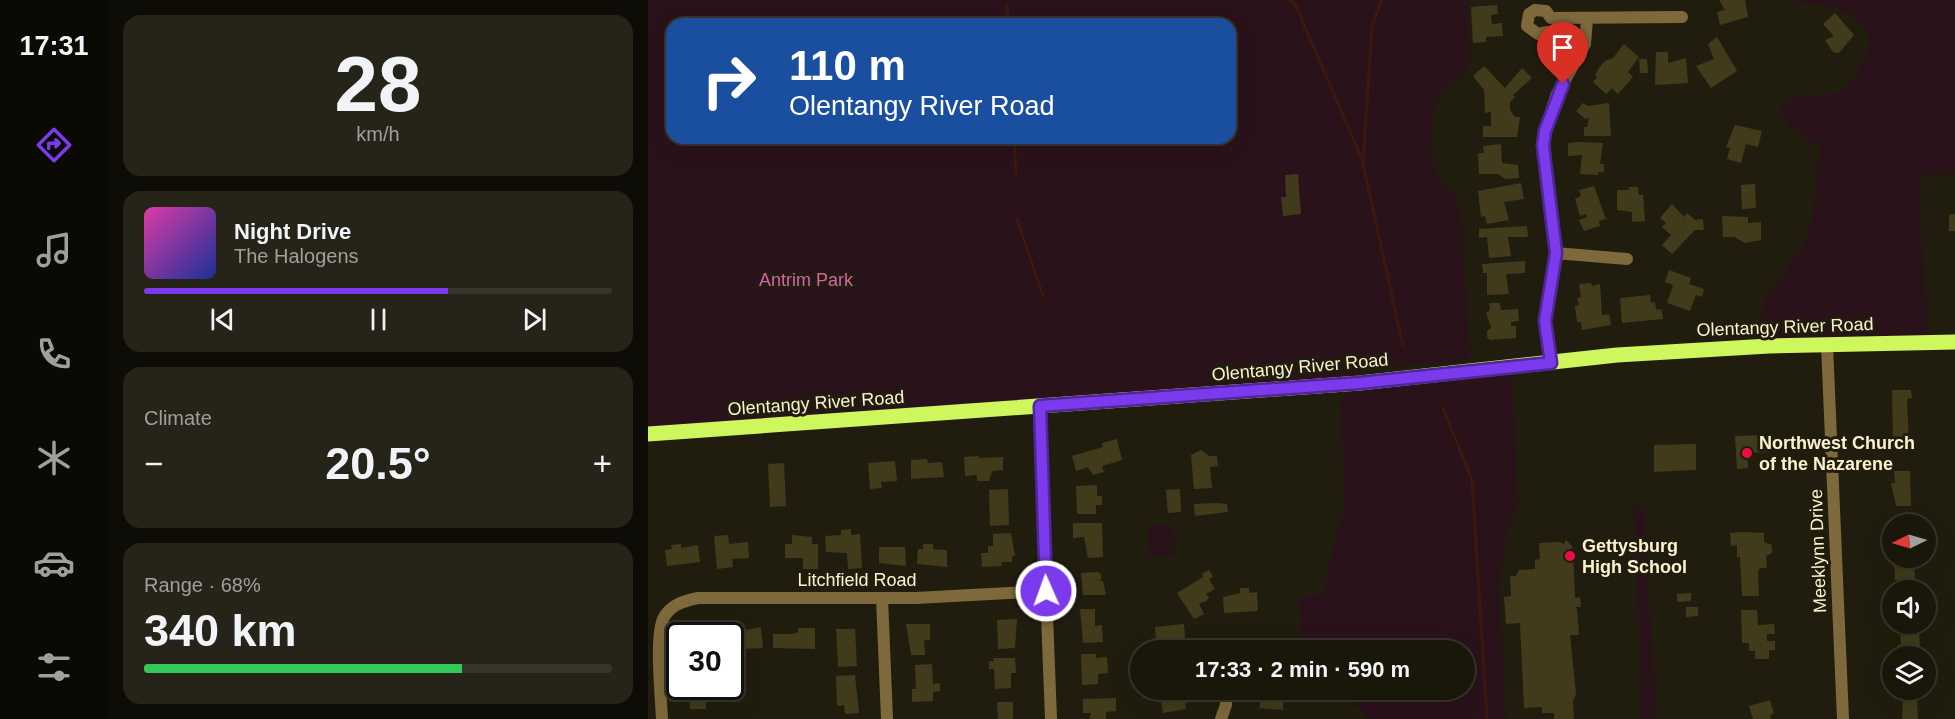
<!DOCTYPE html>
<meta charset="utf-8">
<style>
:root{--surface:#19160a;--page:#262318;--text:#f1f3f6;--muted:#9f9f9c;--line:#37352b;--accent:#7c3aed}
body{margin:0;font-family:Arial,sans-serif;background:var(--page);color:var(--text);height:100vh;display:flex;flex-direction:column;font-size:22px;white-space:nowrap}
*{box-sizing:border-box;margin:0}
p{font-size:20px;color:var(--muted)}
.icon{flex:none;width:33px;height:33px;fill:none;stroke:currentColor;stroke-width:2;stroke-linecap:round;stroke-linejoin:round}
.map{position:relative;flex:1;overflow:hidden}
.side{display:flex;flex-direction:column;gap:15px;padding:15px;background:#0e0c06;width:540px}
.side>*{flex:none}
.top-card{position:absolute;left:18px;top:18px;width:570px;height:126px;border-radius:18px;box-shadow:0 6px 24px #0002,0 0 0 2px var(--line);background:#1a4fa0;color:#fff;overflow:hidden}
.needle{width:39px;rotate:265deg}
.fabs{position:absolute;left:1234px;top:514px;display:grid;gap:12px}
.fabs a{display:grid;place-items:center;width:54px;height:54px;border-radius:50%;background:var(--surface);box-shadow:0 6px 24px #0002,0 0 0 2px var(--line);font-size:30px}
.speed{position:absolute;left:18px;top:622px;display:flex;gap:12px;font-size:30px;font-weight:700;text-align:center}
.speed>*{display:grid;place-content:center;width:78px;height:78px;border-radius:50%;background:var(--surface);box-shadow:0 6px 24px #0002,0 0 0 2px var(--line);line-height:1}
.speed .limit{border:3px solid #111;border-radius:9px;background:#fff;color:#111}
.pin{position:absolute;display:grid;place-items:center;width:51px;height:51px;color:#fff;margin:-62px -26px;border-radius:50% 50% 50% 0;rotate:-45deg;box-shadow:0 0 6px #0007}
.pin .icon{rotate:45deg}
.me{position:absolute;width:66px;margin:-33px;rotate:358deg;stroke-linejoin:round;filter:drop-shadow(0 0 4px #0008)}
.turn{display:flex;align-items:center;gap:21px;height:126px;padding:0 24px;font-size:27px}
.turn .icon{width:78px;height:78px;stroke-width:2.5}
.turn b{display:block;font-size:42px;line-height:51px}
.big{font-size:45px;font-weight:600;line-height:1.1}
.side .card{flex:1;display:flex;flex-direction:column;justify-content:center;gap:9px;min-width:0;padding:0 21px;border-radius:18px;background:var(--page)}
.side .dial{align-items:center;gap:0}
.dial b{font-size:78px;line-height:1}
.song{display:flex;align-items:center;gap:18px}
.cover{width:72px;height:72px;border-radius:9px;background:linear-gradient(135deg,hsl(320 70% 55%),hsl(230 70% 35%))}
.played{height:6px;border-radius:3px;background:linear-gradient(90deg,var(--accent) 65%,var(--line) 65%)}
.keys{display:flex;justify-content:space-around;direction:ltr}
.heat{display:flex;justify-content:space-between;align-items:center;font-size:33px;direction:ltr}
.charge{height:9px;border-radius:4px;background:linear-gradient(90deg,#34c759 68%,var(--line) 0)}
.trip{position:absolute;left:482px;top:640px;width:345px;height:60px;border-radius:30px;background:var(--surface);box-shadow:0 6px 24px #0002,0 0 0 2px var(--line);font-weight:600;line-height:60px;text-align:center}
main{display:flex;flex:1;min-height:0}
.menu{display:flex;flex-direction:column;width:108px;justify-content:space-around;align-items:center;background:#0a0904;color:var(--muted)}
.menu .icon{width:42px;height:42px}
.menu .current{color:var(--accent)}
.menu b{font-size:27px;color:var(--text)}
.map>svg:first-child{display:block}
</style>
<main>
<nav class="menu">
<b>17:31</b>
<svg class="icon current" aria-label="directions" viewBox="0 0 24 24"><path d="M12 3l9 9-9 9-9-9zM9 14v-3h6M13 9l2 2-2 2"/></svg>
<svg class="icon" aria-label="music" viewBox="0 0 24 24"><path d="M9 18V5l10-2v13"/><circle cx="6" cy="18" r="3"/><circle cx="16" cy="16" r="3"/></svg>
<svg class="icon" aria-label="phone" viewBox="0 0 24 24"><path d="M5 4h4l2 5-3 2q2 4 5 5l2-3 5 2v4C11 20 4 13 5 4z"/></svg>
<svg class="icon" aria-label="climate" viewBox="0 0 24 24"><path d="M12 3v18M4 7l16 10M4 17L20 7"/></svg>
<svg class="icon" aria-label="car" viewBox="0 0 24 24"><path d="M5 17H2v-5l4-1 3-4h7l3 4 3 1v5h-3M9 17h6M6 11h13"/><circle cx="7" cy="17" r="2"/><circle cx="17" cy="17" r="2"/></svg>
<svg class="icon" aria-label="filters" viewBox="0 0 24 24"><path d="M4 7h16M4 17h16"/><circle cx="9" cy="7" r="2"/><circle cx="15" cy="17" r="2"/></svg>
</nav>
<section class="side">
<div class="card dial"><b>28</b><p>km/h</p></div>
<div class="card">
<div class="song"><i class="cover"></i><div><b>Night Drive</b><p>The Halogens</p></div></div>
<div class="played"></div>
<div class="keys"><svg class="icon" aria-label="previous" viewBox="0 0 24 24"><path d="M18 5L8 12l10 7zM5 5v14"/></svg><svg class="icon" aria-label="pause" viewBox="0 0 24 24"><path d="M8 5v14M16 5v14"/></svg><svg class="icon" aria-label="next" viewBox="0 0 24 24"><path d="M6 5l10 7-10 7zM19 5v14"/></svg></div>
</div>
<div class="card"><p>Climate</p>
<div class="heat"><a>−</a><b class="big">20.5°</b><a>+</a></div>
</div>
<div class="card"><p>Range · 68%</p><b class="big">340 km</b><div class="charge"></div></div>
</section>
<div class="map">
<svg width="1307" height="719" viewBox="0 0 1307 719">
<rect width="100%" height="100%" fill="#211d0e"/>
<g fill="#2a121b" fill-rule="evenodd">
<path d="M0,0H820L822,62C815,78 798,85 789,100C782,113 782,170 791,182C805,199 806,190 813,216L822,357L817,362L712,368V383L0,434ZM24,24H582V138H24Z"/>
<path d="M1145,0H1307V173L1275,174L1270,183L1280,335L1118,339L1114,321L1116,299L1152,253L1163,228L1172,154L1171,145L1141,125L1132,108L1142,99L1192,92C1221,63 1240,29 1191,10C1177,4 1160,5 1145,0Z"/>
<path d="M864,373L870,506L859,529L851,584L858,719H719C703,692 688,696 660,693L659,690H816V651H656L650,598L674,594L678,588L686,541L697,508L692,399L699,392Z"/>
<path d="M986,504L996,514L1008,719H994Z"/>
<path d="M525,524L526,555L501,556L499,526Z"/>
</g>
<g fill="none" stroke-linecap="round" stroke-linejoin="round">
<g stroke="#3c190c" stroke-width="3">
<path d="M641,0L647,4L715,162"/>
<path d="M734,0L724,25L715,164L755,346"/>
<path d="M359,5L360,24"/>
<path d="M366,138L368,173"/>
<path d="M369,219L395,296"/>
<path d="M795,408L824,480L839,719"/>
</g>
</g>
<g fill="#413b1b">
<path d="M1071,0H1097L1100,17L1072,25L1069,12L1077,10Z"/>
<path d="M849,5L850,14L843,15L844,24L854,23L855,36L838,37V42L825,43L823,7Z"/>
<path d="M1187,13L1206,35L1191,53L1185,52L1177,40L1186,36L1175,24Z"/>
<path d="M1069,37L1089,71L1063,88L1048,66L1066,59L1060,44Z"/>
<path d="M976,44L991,57L980,72L985,77L970,94L964,88L958,94L945,82L949,77L947,75L951,68L957,61L965,58Z"/>
<path d="M1008,52H1020V63L1038,58L1040,83L1007,85Z"/>
<path d="M991,59H999L1000,73H992Z"/>
<path d="M836,66L857,88L874,68L884,78L865,95L867,97L862,102V110L867,117H872L869,137H835V126H843V112L837,113L836,90L825,76Z"/>
<path d="M935,103L940,106L961,103L963,136H936V127H939L941,118L937,119L928,111Z"/>
<path d="M1087,125L1114,131L1110,147L1098,144L1093,163L1079,159L1082,148L1078,147Z"/>
<path d="M932,142L955,143L952,164H956V172H950V175L932,174L934,155L920,156V143Z"/>
<path d="M853,144L854,163L870,165L871,178L857,179L850,174H831L830,153H836L835,146Z"/>
<path d="M650,174L653,214L635,216L633,197H638L637,175Z"/>
<path d="M873,183L876,199L856,202L861,220L839,224L837,216L833,217L830,191Z"/>
<path d="M1107,184L1108,208L1094,209L1093,185Z"/>
<path d="M946,186L958,219L951,221L952,226L936,231L931,220L939,217L938,214L932,216L927,199L933,196L931,190Z"/>
<path d="M981,187H990L991,195H995L997,221L984,222V212L969,210V190H981Z"/>
<path d="M1024,204L1036,217L1039,213L1047,220L1055,219L1056,230H1047L1024,254L1014,245L1023,235L1014,227L1018,223L1012,218Z"/>
<path d="M1307,214V231H1301V215Z"/>
<path d="M1074,216L1100,217V223L1113,222V240L1097,243L1086,237H1075Z"/>
<path d="M879,226L880,237H860L863,256L841,258L839,237L831,238V229Z"/>
<path d="M877,261V273L858,274L861,294L839,295V273H835L834,264Z"/>
<path d="M1021,270L1043,278L1041,284L1056,289L1054,297L1048,295L1042,311L1019,303L1025,285L1017,282Z"/>
<path d="M943,283L944,286L952,284L954,315L961,314L963,325L934,330L933,322H929L927,306L931,305L929,298L933,297L931,284Z"/>
<path d="M1002,295L1003,303L1007,302L1008,309L1014,310L1015,319L974,323L972,298Z"/>
<path d="M841,303H852L853,310L870,309L871,321L863,322V326H868V338L842,340L839,337V331L843,328L838,313L842,310Z"/>
<path d="M1244,390H1263L1264,398L1259,399L1261,445L1245,446Z"/>
<path d="M1121,435L1122,452L1099,453L1100,468L1089,469L1087,436Z"/>
<path d="M469,439L474,460L454,466L456,472L445,475L440,467L428,471L424,456L455,447L454,443Z"/>
<path d="M1048,444V470L1006,472V445Z"/>
<path d="M553,450L561,456H569L570,466L562,467L564,488L546,489L543,455Z"/>
<path d="M331,456V458L355,457V470L344,471L341,481H329V475L317,476L316,457Z"/>
<path d="M279,459L280,463L294,462L296,477L263,479V460Z"/>
<path d="M247,461L249,481L233,482L234,488L222,489L220,463Z"/>
<path d="M136,463L138,506L122,507L120,464Z"/>
<path d="M1246,471H1262L1263,506H1248L1243,483H1247Z"/>
<path d="M449,485V496H454V505H448V514H429L428,486Z"/>
<path d="M360,489L361,525L342,526L341,490Z"/>
<path d="M532,489L533,512L520,513L518,490Z"/>
<path d="M567,503L579,504L580,512L547,516L546,504Z"/>
<path d="M425,523H454L455,557L440,558L436,537L425,538Z"/>
<path d="M203,529V535L212,534L214,568L200,569L199,553L178,552L177,536L193,535V530Z"/>
<path d="M1095,532L1116,533V542L1124,545V553L1118,556L1119,568H1112L1110,571L1111,596H1094L1092,557H1089V545L1083,546L1082,533Z"/>
<path d="M363,533L367,556H364V562H353L354,566L334,567L333,553H340V546H345V534Z"/>
<path d="M80,535L81,544L100,542L101,558L84,559L85,567L69,569L66,536Z"/>
<path d="M144,535L164,537V544H170V569H155V558H137V544H144Z"/>
<path d="M918,540L925,547L922,550L925,553L927,598L932,597L933,607H927L929,609L931,635H922L928,694L925,701L926,719H906V713H894V707L876,708L872,623L858,624L856,597L863,596L862,576H868L871,570L887,569V560L892,559L891,543L912,542L916,544Z"/>
<path d="M33,544V548L50,545L52,562L19,566L17,550L24,549L23,545Z"/>
<path d="M275,544H285V549L299,550V567L269,564L270,549H275Z"/>
<path d="M231,547H257L258,566L231,563Z"/>
<path d="M1249,558H1266L1267,579L1247,580L1246,560Z"/>
<path d="M561,570L565,577L561,579L567,589L558,594L561,598L558,601L551,604L556,614L546,619L529,593L555,577L554,574Z"/>
<path d="M449,572L453,574V580L449,581H455L458,595H435L433,573Z"/>
<path d="M592,588H601V593L609,592L610,611L576,613L575,597L592,593Z"/>
<path d="M1043,593V601L1029,602V594Z"/>
<path d="M1038,607H1050V616L1038,617Z"/>
<path d="M432,609H447V626L454,625L455,642L435,643Z"/>
<path d="M1093,610H1109L1110,625L1126,624L1127,634H1119V641H1127V650H1121V659H1107V651H1101V643H1094Z"/>
<path d="M369,619L367,648L350,649L349,620Z"/>
<path d="M258,624H282V640H276L277,655H263Z"/>
<path d="M536,624L538,651H519L520,639L508,640L507,627Z"/>
<path d="M1248,624H1271L1272,657H1250V645L1253,644L1252,630H1249Z"/>
<path d="M113,627L115,648L95,649L96,654L85,655L84,633Z"/>
<path d="M150,628H167V649L125,648V634H144L150,632Z"/>
<path d="M188,629H207L209,666L190,667Z"/>
<path d="M433,654H448V658L459,657L460,673L450,674V684L434,685Z"/>
<path d="M345,658H367L368,673H363V688L347,689L346,669H341V661H346Z"/>
<path d="M284,664L285,684L292,683V691L285,692V701L264,702V689H268L267,665Z"/>
<path d="M207,675L211,713L197,714L196,705L189,706L188,676Z"/>
<path d="M41,687H58V709H42Z"/>
<path d="M527,690H546L548,701L537,703L538,709L515,713L512,693Z"/>
<path d="M615,690H631L630,693H636L635,710L611,708Z"/>
<path d="M468,698V711L458,712V719H441L443,713H435V699Z"/>
<path d="M1269,698L1270,719H1254L1255,699Z"/>
<path d="M1122,700L1126,714L1122,715L1123,719H1105L1101,706Z"/>
<path d="M349,702H365V719H350Z"/>
</g>
<g fill="none" stroke-linecap="round" stroke-linejoin="round">
<g stroke="#7e693c" stroke-width="12">
<path d="M937,44L898,32L890,34L879,26L881,14L887,10L898,11L903,18L1034,17"/>
<path d="M907,253L979,259"/>
<path d="M1179,345L1195,719"/>
<path d="M903,363L897,321L907,253L896,162L897,131L908,96L937,44L939,19"/>
<path d="M391,406L403,719"/>
<path d="M234,598L239,719"/>
<path d="M14,719C13,697 7,638 15,619C22,605 35,601 50,598H268L398,591"/>
<path d="M573,719L578,705V690"/>
</g>
<path stroke="#cdf75d" stroke-width="15" d="M0,434L712,383L969,355L1121,346L1307,342"/>
</g>
<g fill="none" stroke-linecap="round" stroke-linejoin="round">
<g stroke="#51269a" stroke-width="15">
<path id="route" d="M398,591L392,406L712,383L903,363L897,321L908,253L895,146L897,131L915,84"/>
</g>
<use href="#route" stroke="#7c3aed" stroke-width="10"/>
</g>
<g fill="#ee0c45" stroke="#211d0e" stroke-width="2">
<circle cx="1099" cy="453" r="6"/>
<circle cx="922" cy="556" r="6"/>
</g>
<g text-anchor="middle" dominant-baseline="central" stroke-width="6" stroke-linejoin="round" paint-order="stroke">
<g font-size="18" fill="#d960a9" stroke="#211d0e">
<text x="158" y="280">Antrim Park</text>
</g>
<g font-size="18" fill="#fdf2d0" stroke="#211d0e">
<text transform="translate(1137 327) rotate(-2)">Olentangy River Road</text>
<text transform="translate(652 367) rotate(-5)">Olentangy River Road</text>
<text transform="translate(168 403) rotate(-4)">Olentangy River Road</text>
<text transform="translate(1170 551) rotate(-92)">Meeklynn Drive</text>
<text x="209" y="580">Litchfield Road</text>
</g>
<g font-size="18" font-weight="bold" fill="#fdf2d0" stroke="#211d0e" text-anchor="start">
<text x="1111" y="443">Northwest Church<tspan x="1111" dy="21">of the Nazarene</tspan></text>
<text x="934" y="546">Gettysburg<tspan x="934" dy="21">High School</tspan></text>
</g>
</g>
</svg>
<div class="fabs">
<a><svg class="needle" viewBox="-14 -14 28 28"><path d="M0-13l5 13h-10z" fill="#e53935"/><path d="M0 13l5-13h-10z" fill="#9f9f9c"/></svg></a>
<a><svg class="icon" aria-label="sound" viewBox="0 0 24 24"><path d="M4 9h4l5-4v14l-5-4H4zM17 9q2 3 0 6"/></svg></a>
<a><svg class="icon" aria-label="layers" viewBox="0 0 24 24"><path d="M12 4l9 5-9 5-9-5zM3 14l9 5 9-5"/></svg></a>
</div>
<div class="speed"><div class="limit">30</div></div>
<div class="pin" style="left:915px;top:84px;background:#d93025"><svg class="icon" aria-label="arrive" viewBox="0 0 24 24"><path d="M6 21V4h12l-3 4 3 4H6"/></svg></div>
<svg class="me" style="left:398px;top:591px" viewBox="-20 -20 40 40"><circle r="17" fill="#7c3aed" stroke="#fff" stroke-width="3"/><path d="M0-11L8 9 0 5-8 9z" fill="#fff"/></svg>
<div class="trip">17:33 · 2 min · 590 m</div>
<div class="top-card">
<div class="turn"><svg class="icon" aria-label="right" viewBox="0 0 24 24"><path d="M7 20v-9h11M14 6l5 5-5 5"/></svg><div><b>110 m</b>Olentangy River Road</div></div>
</div>
</div>
</main>
